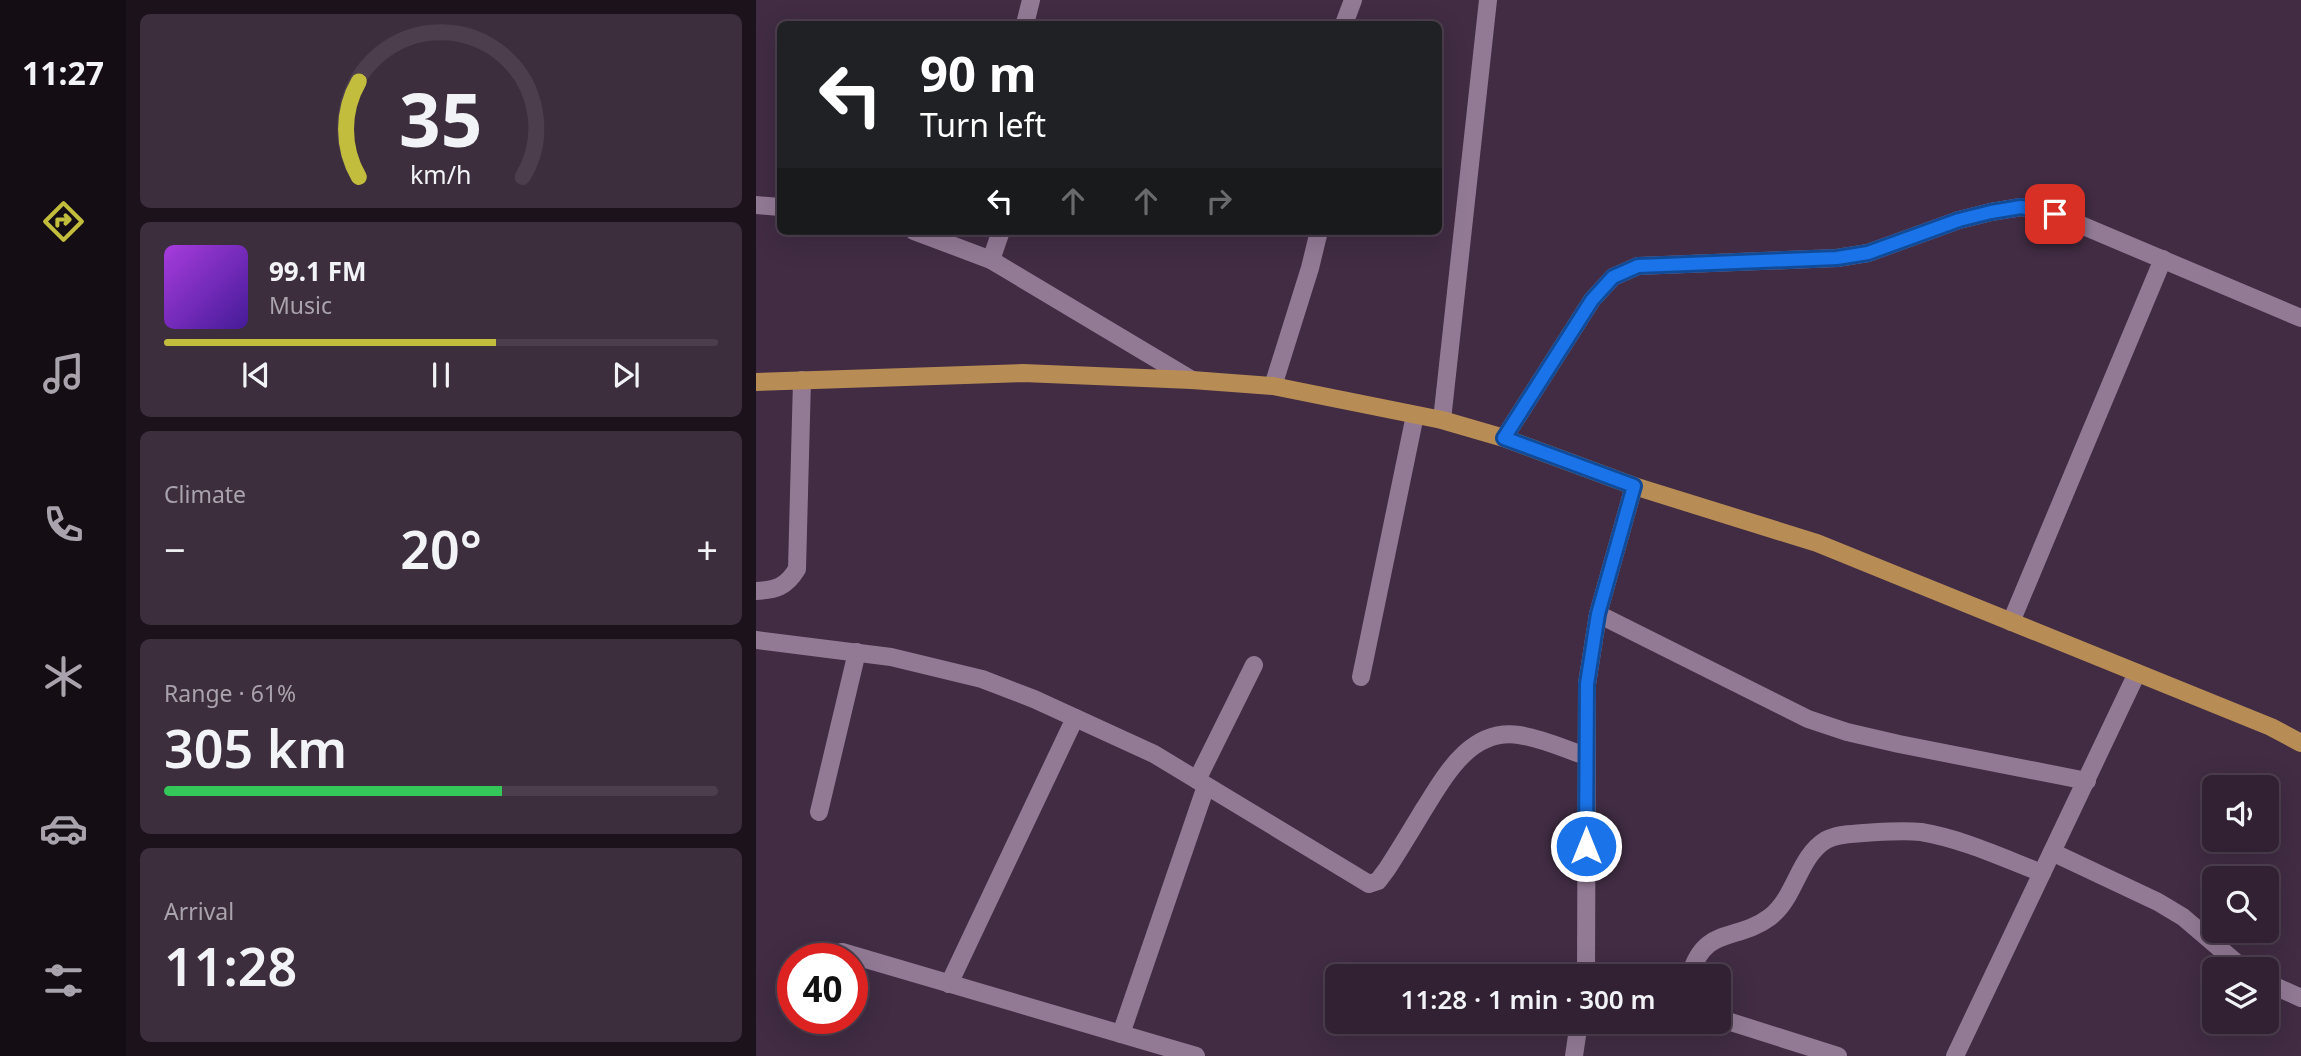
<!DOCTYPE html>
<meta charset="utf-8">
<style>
:root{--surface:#312132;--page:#3d2e3e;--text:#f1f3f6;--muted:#a8a3ac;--line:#4c3e4d;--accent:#c3bd3e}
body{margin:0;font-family:"Noto Sans",sans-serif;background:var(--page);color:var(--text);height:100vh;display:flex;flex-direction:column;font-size:26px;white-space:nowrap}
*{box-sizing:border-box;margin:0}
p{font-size:23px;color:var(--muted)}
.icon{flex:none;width:38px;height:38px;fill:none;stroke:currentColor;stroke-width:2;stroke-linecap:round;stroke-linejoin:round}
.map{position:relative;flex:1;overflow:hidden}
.details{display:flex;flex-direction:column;gap:14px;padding:14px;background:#1b121c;width:630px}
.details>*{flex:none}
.hud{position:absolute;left:21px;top:21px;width:665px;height:214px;border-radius:10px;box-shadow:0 7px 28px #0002,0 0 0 2px var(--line);background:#202124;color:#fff;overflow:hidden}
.controls{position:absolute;left:1446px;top:775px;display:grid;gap:14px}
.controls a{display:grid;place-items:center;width:77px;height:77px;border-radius:10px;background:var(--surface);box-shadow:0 7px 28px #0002,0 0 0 2px var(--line);font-size:35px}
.speed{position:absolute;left:21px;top:943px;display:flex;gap:14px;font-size:35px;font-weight:700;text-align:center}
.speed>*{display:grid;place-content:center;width:91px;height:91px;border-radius:50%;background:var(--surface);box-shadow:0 7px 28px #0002,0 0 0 2px var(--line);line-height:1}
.speed .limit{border:10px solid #d22;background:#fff;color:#111}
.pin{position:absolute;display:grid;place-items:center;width:60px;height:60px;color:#fff;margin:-30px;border-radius:14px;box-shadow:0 4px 10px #0006}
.me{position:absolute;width:77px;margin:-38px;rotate:0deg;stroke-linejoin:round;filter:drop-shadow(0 0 5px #0008)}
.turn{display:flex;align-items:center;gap:24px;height:147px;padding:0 28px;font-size:32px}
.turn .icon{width:91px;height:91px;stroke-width:2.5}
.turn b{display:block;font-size:49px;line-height:60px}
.lanes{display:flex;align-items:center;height:66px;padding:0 28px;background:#0003;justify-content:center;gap:35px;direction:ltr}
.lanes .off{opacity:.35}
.big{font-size:52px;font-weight:600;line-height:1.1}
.details .tile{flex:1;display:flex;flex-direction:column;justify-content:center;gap:10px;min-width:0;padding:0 24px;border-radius:10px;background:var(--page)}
.details .dial{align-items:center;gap:0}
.dial svg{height:182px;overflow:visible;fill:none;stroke:var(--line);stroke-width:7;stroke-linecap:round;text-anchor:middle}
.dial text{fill:var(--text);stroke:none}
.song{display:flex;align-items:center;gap:21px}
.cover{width:84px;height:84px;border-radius:10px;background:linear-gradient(135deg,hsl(280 70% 55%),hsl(260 70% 35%))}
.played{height:7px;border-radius:4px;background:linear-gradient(90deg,var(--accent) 60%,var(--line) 60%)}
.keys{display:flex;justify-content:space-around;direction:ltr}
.heat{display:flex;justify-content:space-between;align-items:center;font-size:38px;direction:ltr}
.charge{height:10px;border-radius:5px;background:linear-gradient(90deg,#34c759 61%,var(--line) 0)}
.trip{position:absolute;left:569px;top:964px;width:406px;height:70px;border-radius:10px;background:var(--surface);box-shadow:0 7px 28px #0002,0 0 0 2px var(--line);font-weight:600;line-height:70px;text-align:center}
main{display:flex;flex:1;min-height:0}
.tabs{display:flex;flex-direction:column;width:126px;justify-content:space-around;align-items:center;background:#140d14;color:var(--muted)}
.tabs .icon{width:49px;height:49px}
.tabs .current{color:var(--accent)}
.tabs b{font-size:32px;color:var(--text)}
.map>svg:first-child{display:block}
</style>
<main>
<nav class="tabs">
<b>11:27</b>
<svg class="icon current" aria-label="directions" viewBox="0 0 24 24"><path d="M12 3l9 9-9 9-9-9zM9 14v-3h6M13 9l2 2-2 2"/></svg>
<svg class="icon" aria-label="music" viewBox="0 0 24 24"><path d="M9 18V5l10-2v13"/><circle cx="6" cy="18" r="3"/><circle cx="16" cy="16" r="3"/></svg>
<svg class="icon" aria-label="phone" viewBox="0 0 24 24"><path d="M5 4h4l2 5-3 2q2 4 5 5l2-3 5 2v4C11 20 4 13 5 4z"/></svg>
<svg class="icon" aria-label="climate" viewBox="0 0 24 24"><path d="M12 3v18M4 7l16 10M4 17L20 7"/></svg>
<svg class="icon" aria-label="car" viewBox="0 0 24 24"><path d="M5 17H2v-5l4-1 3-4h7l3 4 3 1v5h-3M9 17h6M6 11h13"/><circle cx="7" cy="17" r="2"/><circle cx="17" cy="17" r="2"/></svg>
<svg class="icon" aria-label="filters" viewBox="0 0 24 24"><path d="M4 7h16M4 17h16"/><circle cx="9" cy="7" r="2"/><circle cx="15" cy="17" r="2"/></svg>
</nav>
<section class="details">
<div class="tile dial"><svg viewBox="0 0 100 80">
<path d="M14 69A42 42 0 1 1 86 69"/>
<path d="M14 69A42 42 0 0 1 14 27" stroke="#c3bd3e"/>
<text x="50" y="56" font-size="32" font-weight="700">35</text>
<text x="50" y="72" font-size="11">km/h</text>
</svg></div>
<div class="tile">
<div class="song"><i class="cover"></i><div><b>99.1 FM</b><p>Music</p></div></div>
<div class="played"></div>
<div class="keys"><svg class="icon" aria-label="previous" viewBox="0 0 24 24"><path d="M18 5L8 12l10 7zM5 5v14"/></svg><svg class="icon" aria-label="pause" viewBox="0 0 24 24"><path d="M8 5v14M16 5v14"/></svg><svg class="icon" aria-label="next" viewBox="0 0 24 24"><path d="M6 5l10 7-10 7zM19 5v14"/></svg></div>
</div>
<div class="tile"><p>Climate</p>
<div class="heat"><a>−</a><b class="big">20°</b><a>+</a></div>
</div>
<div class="tile"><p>Range · 61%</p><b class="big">305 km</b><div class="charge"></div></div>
<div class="tile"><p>Arrival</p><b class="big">11:28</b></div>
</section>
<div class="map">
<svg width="1545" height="1056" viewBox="0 0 1545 1056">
<rect width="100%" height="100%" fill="#412c43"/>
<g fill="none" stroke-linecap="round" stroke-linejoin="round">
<g stroke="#927a95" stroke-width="18">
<path d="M269,24L275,0"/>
<path d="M588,24L597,0"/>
<path d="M0,205L24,207"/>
<path d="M158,231L235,260L436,380"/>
<path d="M235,260L245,231"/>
<path d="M517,386L554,268L563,231"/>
<path d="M686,420L732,0"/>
<path d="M748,438L836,300L857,277L882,266L1081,258L1112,253L1203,220L1235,212L1265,207L1299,214L1545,318"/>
<path d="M0,591C20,590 30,587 41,569L46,380"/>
<path d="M842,614L1052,719L1091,732L1143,744L1331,781"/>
<path d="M1255,622L1407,259"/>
<path d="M0,640L135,657L226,679L278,699L398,754L613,884L622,881L631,869C644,849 656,829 668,809C690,774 715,728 763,735C785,738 809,749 830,756"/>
<path d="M605,677L659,415"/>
<path d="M441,780L498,665"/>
<path d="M63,812L101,652"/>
<path d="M1296,852L1402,902L1427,917L1489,970"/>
<path d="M86,952L440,1056"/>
<path d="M830,976L831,684L842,614L878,486"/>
<path d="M934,976C948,925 981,942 1014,917C1040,897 1042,857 1070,840C1081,834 1095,834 1107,833C1126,832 1146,830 1165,832C1207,839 1247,858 1286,873"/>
<path d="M1510,982L1545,998"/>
<path d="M193,984L319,718"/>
<path d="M962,1018L1082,1056"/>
<path d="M365,1034L450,786"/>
<path d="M818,1056L823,1022"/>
<path d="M1199,1056L1381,673"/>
</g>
<path stroke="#b88d55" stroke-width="18" d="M0,382L267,373L436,380L517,386L686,420L748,438L878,486L1061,543L1515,727L1545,743"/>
</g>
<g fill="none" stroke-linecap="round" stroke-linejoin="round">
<g stroke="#114b97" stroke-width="18">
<path id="route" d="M830,846L831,684L842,614L878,486L748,438L836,300L857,277L882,266L1081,258L1112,253L1203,220L1235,212L1265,207L1299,214"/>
</g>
<use href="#route" stroke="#1a73e8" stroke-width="12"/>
</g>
</svg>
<div class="controls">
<a><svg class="icon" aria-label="sound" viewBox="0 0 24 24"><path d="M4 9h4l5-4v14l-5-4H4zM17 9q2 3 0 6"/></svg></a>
<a><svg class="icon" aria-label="search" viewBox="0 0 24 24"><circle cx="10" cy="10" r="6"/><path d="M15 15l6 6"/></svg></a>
<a><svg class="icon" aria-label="layers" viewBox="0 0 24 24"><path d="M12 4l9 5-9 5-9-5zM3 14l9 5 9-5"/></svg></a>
</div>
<div class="speed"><div class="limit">40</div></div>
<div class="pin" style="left:1299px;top:214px;background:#d93025"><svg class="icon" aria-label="arrive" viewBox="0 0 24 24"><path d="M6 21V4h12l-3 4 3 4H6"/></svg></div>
<svg class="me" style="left:830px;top:846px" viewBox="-20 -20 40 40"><circle r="17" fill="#1a73e8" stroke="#fff" stroke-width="3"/><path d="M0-11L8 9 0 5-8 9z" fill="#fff"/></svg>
<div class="trip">11:28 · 1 min · 300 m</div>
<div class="hud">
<div class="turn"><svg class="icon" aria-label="left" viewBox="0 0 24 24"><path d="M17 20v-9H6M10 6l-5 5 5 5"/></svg><div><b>90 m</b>Turn left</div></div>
<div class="lanes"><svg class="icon" aria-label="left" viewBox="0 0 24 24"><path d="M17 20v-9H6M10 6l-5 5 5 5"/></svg><svg class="icon off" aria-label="ahead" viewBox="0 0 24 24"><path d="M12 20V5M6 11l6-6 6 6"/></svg><svg class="icon off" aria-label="ahead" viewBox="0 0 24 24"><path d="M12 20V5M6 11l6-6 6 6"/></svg><svg class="icon off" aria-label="right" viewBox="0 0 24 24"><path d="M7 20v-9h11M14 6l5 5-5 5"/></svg></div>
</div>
</div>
</main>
